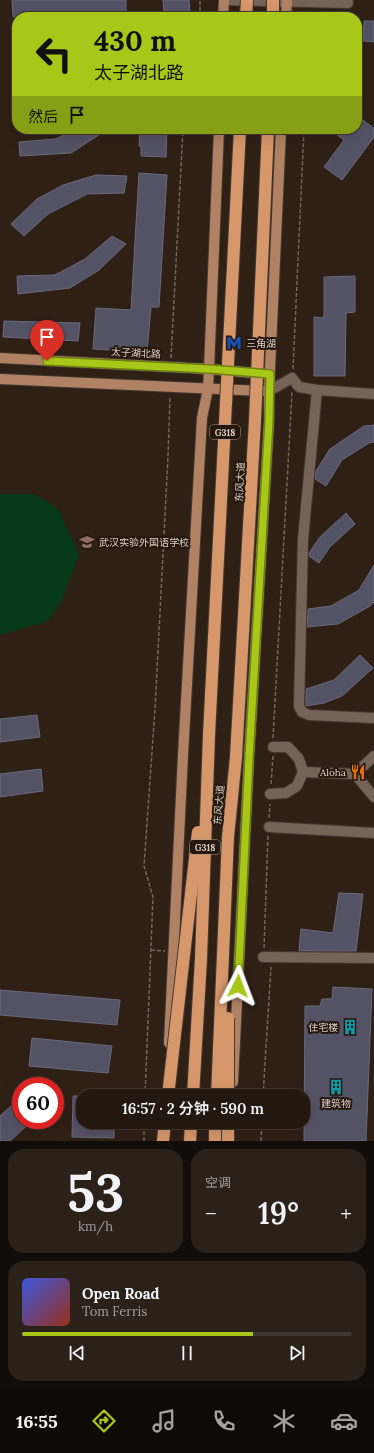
<!DOCTYPE html>
<html lang="zh">
<meta charset="utf-8">
<style>
:root{--surface:#231810;--page:#2b2119;--text:#f1f3f6;--muted:#a3a09f;--line:#403730;--accent:#a9c719}
body{margin:0;font-family:Lora,"Noto Sans SC",serif;background:var(--page);color:var(--text);height:100vh;display:flex;flex-direction:column;font-size:15px;white-space:nowrap}
*{box-sizing:border-box;margin:0}
p{font-size:13px;color:var(--muted)}
.icon{flex:none;width:22px;height:22px;fill:none;stroke:currentColor;stroke-width:2;stroke-linecap:round;stroke-linejoin:round}
.map{position:relative;height:1141px;overflow:hidden}
.drawer{display:flex;flex-direction:column;gap:8px;padding:8px;background:#130d09;flex:1}
.drawer>*{flex:none}
.banner{position:absolute;left:12px;top:12px;width:350px;height:122px;border-radius:16px;box-shadow:0 4px 16px #0002,0 0 0 1px var(--line);background:#a9c719;color:#111;overflow:hidden}
.speed{position:absolute;left:12px;top:1077px;display:flex;gap:8px;font-size:20px;font-weight:700;text-align:center}
.speed>*{display:grid;place-content:center;width:52px;height:52px;border-radius:50%;background:var(--surface);box-shadow:0 4px 16px #0002,0 0 0 1px var(--line);line-height:1}
.speed .limit{border:6px solid #d22;background:#fff;color:#111}
.pin{position:absolute;display:grid;place-items:center;width:34px;height:34px;color:#fff;margin:-41px -17px;border-radius:50% 50% 50% 0;rotate:-45deg;box-shadow:0 0 4px #0007}
.pin .icon{rotate:45deg}
.me{position:absolute;width:44px;margin:-22px;rotate:3deg;stroke-linejoin:round;filter:drop-shadow(0 0 3px #0008)}
.turn{display:flex;align-items:center;gap:14px;height:84px;padding:0 16px;font-size:18px}
.turn .icon{width:52px;height:52px;stroke-width:2.5}
.turn b{display:block;font-size:28px;line-height:34px}
.then{display:flex;align-items:center;height:38px;padding:0 16px;background:#0003;gap:8px;font-size:15px}
.big{font-size:30px;font-weight:600;line-height:1.1}
.drawer .widget{flex:1;display:flex;flex-direction:column;justify-content:center;gap:6px;min-width:0;padding:0 14px;border-radius:16px;background:var(--page)}
.drawer .dial{align-items:center;gap:0}
.dial b{font-size:52px;line-height:1}
.song{display:flex;align-items:center;gap:12px}
.cover{width:48px;height:48px;border-radius:6px;background:linear-gradient(135deg,hsl(230 70% 55%),hsl(10 70% 35%))}
.played{height:4px;border-radius:2px;background:linear-gradient(90deg,var(--accent) 70%,var(--line) 70%)}
.keys{display:flex;justify-content:space-around;direction:ltr}
.heat{display:flex;justify-content:space-between;align-items:center;font-size:22px;direction:ltr}
.drawer .tiles{flex:1;display:grid;gap:8px;grid-template-columns:1fr 1fr}
.widget:last-child{grid-column:span 2}
.trip{position:absolute;left:76px;top:1089px;width:234px;height:40px;border-radius:16px;background:var(--surface);box-shadow:0 4px 16px #0002,0 0 0 1px var(--line);font-weight:600;line-height:40px;text-align:center}
.menu{display:flex;height:64px;justify-content:space-around;align-items:center;background:#0e0a06;color:var(--muted)}
.menu .icon{width:28px;height:28px}
.menu .on{color:var(--accent)}
.menu b{font-size:18px;color:var(--text)}
.map>svg:first-child{display:block}
</style>
<div class="map">
<svg width="374" height="1141" viewBox="0 0 374 1141">
<rect width="100%" height="100%" fill="#2f2016"/>
<path fill="#05391a" d="M0,494H34L58,509L79,554L62,600L48,621L0,635Z"/>
<g fill="#545265" stroke="#6a697c">
<path d="M12,0H126V17H13Z"/>
<path d="M163,0H189L190,13L164,14Z"/>
<path d="M364,21H374V42L363,41Z"/>
<path d="M357,116L374,128V137L342,180L324,167L344,140L329,129H357Z"/>
<path d="M75,129H108L71,153L20,156L19,142L56,139Z"/>
<path d="M140,129H167L166,157L141,156V146H139Z"/>
<path d="M139,173L167,175L159,307H151L147,352L93,349L96,308L131,310Z"/>
<path d="M96,175L127,176L124,193L87,194L48,214L24,236L11,224L37,199L63,185Z"/>
<path d="M112,236L126,244L99,270L70,288L18,294L17,276L55,275L85,259Z"/>
<path d="M355,276V312L346,313L345,376H314V317L324,318V277Z"/>
<path d="M4,321L80,323L78,341L3,337Z"/>
<path d="M374,425V442L369,443L342,460L326,486L315,479L316,471L330,449L364,426Z"/>
<path d="M346,513L355,524L330,547L319,563L309,556V553L320,537Z"/>
<path d="M374,565V602L370,606L338,624L307,627L308,609L331,606L359,590Z"/>
<path d="M360,655L373,668L342,696L324,703L306,706V689L334,680Z"/>
<path d="M37,715L40,737L0,742V719Z"/>
<path d="M41,769L43,791L0,797V774Z"/>
<path d="M339,893L363,894L356,951H299L301,929L333,933Z"/>
<path d="M333,987L372,989L366,1141H304L305,1006H320L322,999H332Z"/>
<path d="M0,990L120,1000L117,1025L0,1015Z"/>
<path d="M32,1038L112,1046L108,1073L29,1066Z"/>
<path d="M73,1096H83V1122H114V1138L72,1137Z"/>
<path d="M21,1097V1120H33L10,1141H0V1116Z"/>
</g>
<g fill="none" stroke-linecap="round" stroke-linejoin="round">
<g stroke="#463933" stroke-width="12">
<g id="minor">
<path d="M224,0L348,3"/>
<path d="M317,390L303,539L299,706L302,712L309,715L374,718"/>
<path d="M269,391L292,378L299,387L317,390L374,394"/>
<path d="M303,772L355,774L374,797"/>
<path d="M355,774L374,756"/>
<path d="M270,794L286,793L297,786L303,772L299,759L288,747H273"/>
<path d="M269,827L374,833"/>
<path d="M263,957L374,958"/>
</g>
</g>
<g stroke="#463933" stroke-width="12">
<g id="major">
<path d="M223,17L224,0"/>
<path d="M286,17L287,0"/>
<path d="M0,358L209,369L264,374"/>
<path d="M0,379L264,391"/>
<path d="M169,1043L183,755L202,418L208,389L209,369L219,129"/>
<path d="M233,1082L249,758L269,421V391L281,129"/>
</g>
</g>
<g stroke="#463933" stroke-width="14">
<g id="highway">
<path d="M193,1096L201,959"/>
<path d="M163,1141L165,1122"/>
<path d="M190,1141L191,1122"/>
<path d="M215,1141V1122"/>
<path d="M228,1141V1122"/>
</g>
</g>
<g stroke="#73665d" stroke-width="1.5" stroke-dasharray="4 2" stroke-linecap="butt">
<path d="M200,17V0"/>
<path d="M309,17V12"/>
<path d="M171,358L183,129"/>
<path d="M293,369L304,129"/>
<path d="M273,738L292,392"/>
<path d="M271,784L273,756"/>
<path d="M269,818L270,804"/>
<path d="M264,948L268,836"/>
<path d="M151,950L165,951"/>
<path d="M145,1096L153,897L144,866L155,709L168,457L170,396"/>
<path d="M263,1096L271,967"/>
<path d="M144,1141V1122"/>
<path d="M261,1141L262,1122"/>
</g>
<use href="#minor" stroke="#766358" stroke-width="10"/>
<use href="#major" stroke="#b08263" stroke-width="10"/>
<use href="#highway" stroke="#d6976a" stroke-width="12"/>
<g stroke="#463933" stroke-width="14" stroke-linecap="butt">
<g id="highway-bridge">
<path d="M246,17L247,0"/>
<path d="M273,17V0"/>
<path d="M201,959L209,735L240,129"/>
<path d="M168,1096L198,832"/>
<path d="M217,1096L228,837L236,757L255,420L268,129"/>
<path d="M228,1096V1018"/>
</g>
</g>
<use href="#highway-bridge" stroke="#d6976a" stroke-width="12"/>
</g>
<g fill="none" stroke-linecap="round" stroke-linejoin="round">
<g stroke="#6e8110" stroke-width="10">
<path id="route" d="M47,361L209,369L270,374L269,421L249,758L238,986"/>
</g>
<use href="#route" stroke="#a9c719" stroke-width="7"/>
</g>
<defs>
<g id="metro-bare" transform="scale(1.2)"><path d="M-5.5 5V-5H-3L0 0L3-5H5.5V5H3V-.5L0 4L-3-.5V5Z" fill="#1a4fb4" stroke="#25170d" stroke-width="2.5" paint-order="stroke"/></g>
<g id="school-bare" transform="scale(1.2)"><path d="M0-5L7-2L0 1L-7-2ZM-4 1L0 2.5L4 1V4Q0 6-4 4Z" fill="#8d6e63" stroke="#25170d" stroke-width="2.5" paint-order="stroke"/></g>
<g id="restaurant-bare" transform="scale(1.2)"><path d="M-5-6h1v4h1v-4h1v4h1v-4h1v5L-1.5 .5V6h-2V.5L-5-1ZM5-6V6H3V1.5H1.5Q1.5-4 5-6Z" fill="#e8710a" stroke="#25170d" stroke-width="2.5" paint-order="stroke"/></g>
<g id="building-bare" transform="scale(1.2)"><path d="M-4-6H4V6H1V3H-1V6H-4ZM-2.5-4.3h1.7v1.8h-1.7ZM.8-4.3h1.7v1.8H.8ZM-2.5-1h1.7V.8h-1.7ZM.8-1h1.7V.8H.8Z" fill="#0f9aa8" stroke="#25170d" stroke-width="2.5" paint-order="stroke"/></g>
</defs>
<g fill-rule="evenodd">
<use href="#metro-bare" x="234" y="343"/>
<use href="#school-bare" x="87" y="542"/>
<use href="#restaurant-bare" x="358" y="772"/>
<use href="#building-bare" x="350" y="1027"/>
<use href="#building-bare" x="336" y="1087"/>
</g>
<g text-anchor="middle" dominant-baseline="central" stroke-width="4" stroke-linejoin="round" paint-order="stroke">
<g fill="#25170d" stroke="#a49991" stroke-width="1">
<rect x="210" y="425" width="30" height="14" rx="3"/>
<rect x="190" y="840" width="30" height="14" rx="3"/>
</g>
<g font-size="9" font-weight="bold" fill="#dbd1ca">
<text x="225" y="432">G318</text>
<text x="205" y="847">G318</text>
</g>
<g font-size="10" fill="#dbd1ca" stroke="#25170d" text-anchor="start">
<text x="246" y="343">三角湖</text>
<text x="99" y="542">武汉实验外国语学校</text>
<text x="346" y="772" text-anchor="end">Aloha</text>
<text x="338" y="1027" text-anchor="end">住宅楼</text>
<text x="336" y="1103" text-anchor="middle">建筑物</text>
</g>
<g font-size="10" fill="#dbd1ca" stroke="#25170d">
<text transform="translate(136 353) rotate(3)">太子湖北路</text>
<text transform="translate(240 482) rotate(-87)">东风大道</text>
<text transform="translate(219 805) rotate(-85)">东风大道</text>
</g>
</g>
</svg>
<div class="speed"><div class="limit">60</div></div>
<div class="pin" style="left:47px;top:361px;background:#d93025"><svg class="icon" aria-label="arrive" viewBox="0 0 24 24"><path d="M6 21V4h12l-3 4 3 4H6"/></svg></div>
<svg class="me" style="left:238px;top:986px" viewBox="-20 -20 40 40"><path d="M0-17L14 15 0 8-14 15z" fill="#a9c719" stroke="#fff" stroke-width="4"/></svg>
<div class="trip">16:57 · 2 分钟 · 590 m</div>
<div class="banner">
<div class="turn"><svg class="icon" aria-label="left" viewBox="0 0 24 24"><path d="M17 20v-9H6M10 6l-5 5 5 5"/></svg><div><b>430 m</b>太子湖北路</div></div>
<div class="then">然后<svg class="icon" aria-label="arrive" viewBox="0 0 24 24"><path d="M6 21V4h12l-3 4 3 4H6"/></svg></div>
</div>
</div>
<section class="drawer">
<div class="tiles">
<div class="widget dial"><b>53</b><p>km/h</p></div>
<div class="widget"><p>空调</p>
<div class="heat"><a>−</a><b class="big">19°</b><a>+</a></div>
</div>
<div class="widget">
<div class="song"><i class="cover"></i><div><b>Open Road</b><p>Tom Ferris</p></div></div>
<div class="played"></div>
<div class="keys"><svg class="icon" aria-label="previous" viewBox="0 0 24 24"><path d="M18 5L8 12l10 7zM5 5v14"/></svg><svg class="icon" aria-label="pause" viewBox="0 0 24 24"><path d="M8 5v14M16 5v14"/></svg><svg class="icon" aria-label="next" viewBox="0 0 24 24"><path d="M6 5l10 7-10 7zM19 5v14"/></svg></div>
</div>
</div>
</section>
<nav class="menu">
<b>16:55</b>
<svg class="icon on" aria-label="directions" viewBox="0 0 24 24"><path d="M12 3l9 9-9 9-9-9zM9 14v-3h6M13 9l2 2-2 2"/></svg>
<svg class="icon" aria-label="music" viewBox="0 0 24 24"><path d="M9 18V5l10-2v13"/><circle cx="6" cy="18" r="3"/><circle cx="16" cy="16" r="3"/></svg>
<svg class="icon" aria-label="phone" viewBox="0 0 24 24"><path d="M5 4h4l2 5-3 2q2 4 5 5l2-3 5 2v4C11 20 4 13 5 4z"/></svg>
<svg class="icon" aria-label="climate" viewBox="0 0 24 24"><path d="M12 3v18M4 7l16 10M4 17L20 7"/></svg>
<svg class="icon" aria-label="car" viewBox="0 0 24 24"><path d="M5 17H2v-5l4-1 3-4h7l3 4 3 1v5h-3M9 17h6M6 11h13"/><circle cx="7" cy="17" r="2"/><circle cx="17" cy="17" r="2"/></svg>
</nav>
